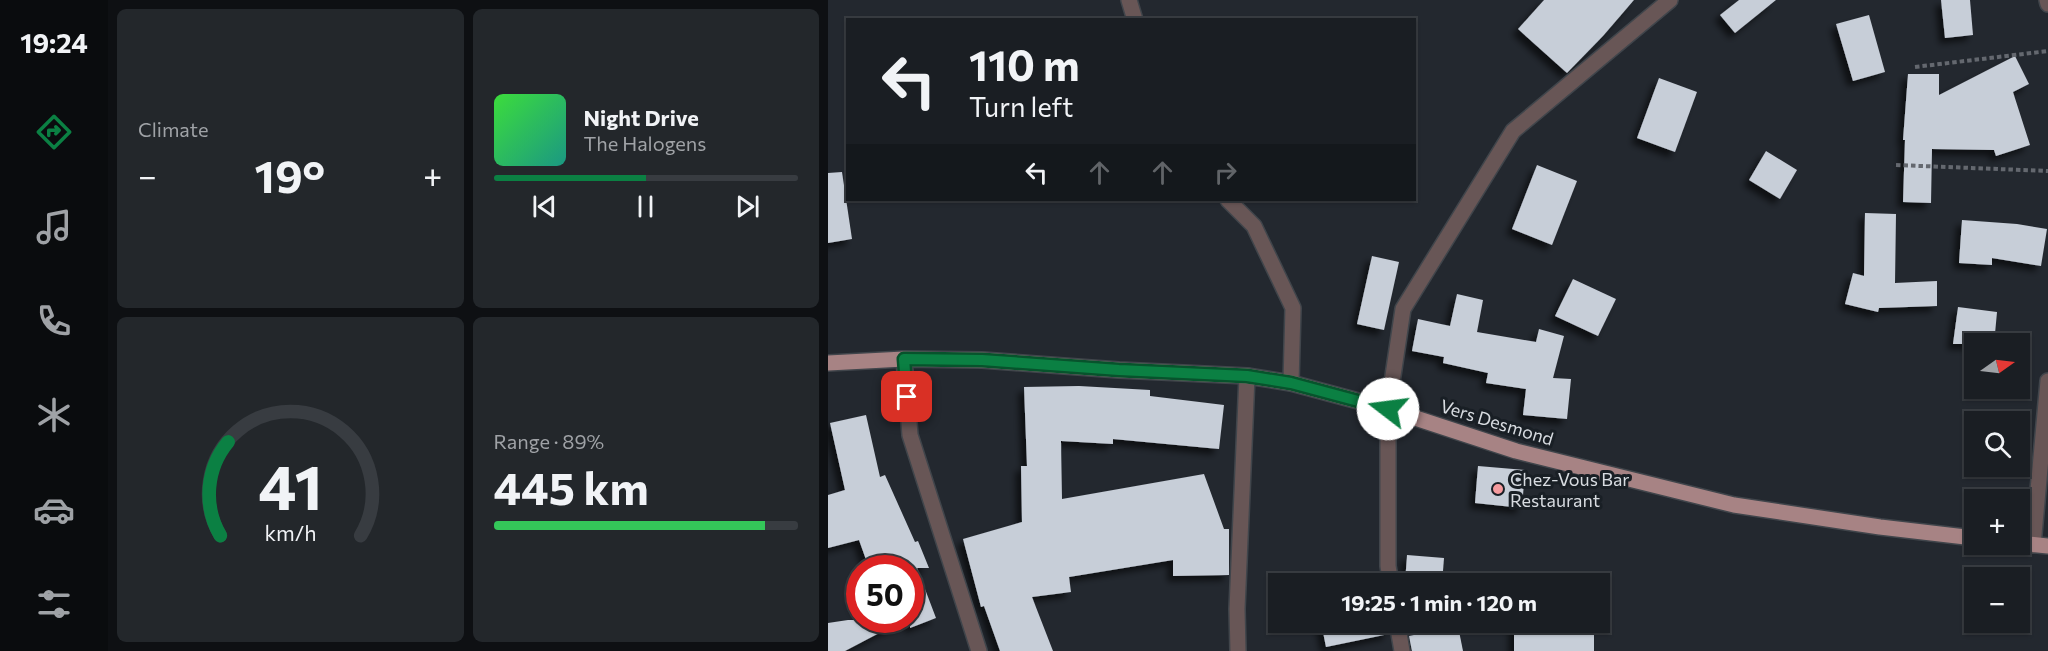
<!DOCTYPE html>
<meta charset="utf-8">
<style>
:root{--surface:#1a1e23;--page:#23272b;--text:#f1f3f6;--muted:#9fa2a6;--line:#383c41;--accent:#0b8043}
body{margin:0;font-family:Commissioner,sans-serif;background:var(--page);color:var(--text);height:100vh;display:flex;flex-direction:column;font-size:22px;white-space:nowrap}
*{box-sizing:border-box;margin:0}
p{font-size:20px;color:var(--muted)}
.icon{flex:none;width:33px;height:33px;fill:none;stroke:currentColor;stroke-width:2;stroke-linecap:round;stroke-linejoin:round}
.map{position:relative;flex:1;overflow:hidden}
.drawer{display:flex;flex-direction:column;gap:9px;padding:9px;background:#0e1013;width:720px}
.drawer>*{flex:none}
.guide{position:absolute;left:18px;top:18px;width:570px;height:183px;border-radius:0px;box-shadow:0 2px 4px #0004,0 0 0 2px var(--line);background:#1a1e23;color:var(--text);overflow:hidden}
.needle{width:39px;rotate:76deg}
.tools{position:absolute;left:1136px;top:333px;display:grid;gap:12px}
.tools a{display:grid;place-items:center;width:66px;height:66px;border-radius:0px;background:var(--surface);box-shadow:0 2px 4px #0004,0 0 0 2px var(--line);font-size:30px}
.speed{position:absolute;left:18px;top:555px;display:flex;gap:12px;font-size:30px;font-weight:700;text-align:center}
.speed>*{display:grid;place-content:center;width:78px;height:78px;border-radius:50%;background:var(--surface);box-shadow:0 2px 4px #0004,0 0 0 2px var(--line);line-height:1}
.speed .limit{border:9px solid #d22;background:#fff;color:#111}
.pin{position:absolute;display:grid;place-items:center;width:51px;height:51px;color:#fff;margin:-26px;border-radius:12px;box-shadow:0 3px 9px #0006}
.me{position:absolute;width:66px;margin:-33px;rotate:285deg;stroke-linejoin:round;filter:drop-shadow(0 0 4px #0008)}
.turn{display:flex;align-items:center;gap:21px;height:126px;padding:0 24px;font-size:27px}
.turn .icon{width:78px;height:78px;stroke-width:2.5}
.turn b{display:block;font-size:42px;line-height:51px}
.lanes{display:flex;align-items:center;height:57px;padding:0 24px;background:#0003;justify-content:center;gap:30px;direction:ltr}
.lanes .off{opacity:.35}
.big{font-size:45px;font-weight:700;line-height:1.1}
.drawer .tile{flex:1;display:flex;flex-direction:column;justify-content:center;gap:9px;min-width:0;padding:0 21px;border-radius:9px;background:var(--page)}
.drawer .dial{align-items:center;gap:0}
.dial svg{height:156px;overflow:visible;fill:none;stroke:var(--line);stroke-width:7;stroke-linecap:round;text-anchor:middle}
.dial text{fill:var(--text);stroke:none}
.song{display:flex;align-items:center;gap:18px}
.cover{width:72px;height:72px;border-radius:9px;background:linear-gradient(135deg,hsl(120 70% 55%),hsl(170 70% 35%))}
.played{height:6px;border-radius:3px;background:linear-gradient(90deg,var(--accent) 50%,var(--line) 50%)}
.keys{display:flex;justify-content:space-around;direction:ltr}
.heat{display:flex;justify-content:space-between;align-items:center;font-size:33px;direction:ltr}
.charge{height:9px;border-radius:4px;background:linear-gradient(90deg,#34c759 89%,var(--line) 0)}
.drawer .tiles{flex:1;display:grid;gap:9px;grid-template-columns:repeat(2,1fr)}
.trip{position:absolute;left:440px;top:573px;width:342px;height:60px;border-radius:0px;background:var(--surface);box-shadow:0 2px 4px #0004,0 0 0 2px var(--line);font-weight:700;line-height:60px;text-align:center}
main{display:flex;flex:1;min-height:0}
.tab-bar{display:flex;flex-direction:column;width:108px;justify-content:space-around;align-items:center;background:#0a0c0e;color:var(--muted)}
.tab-bar .icon{width:42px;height:42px}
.tab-bar .on{color:var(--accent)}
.tab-bar b{font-size:27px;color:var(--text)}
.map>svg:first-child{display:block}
</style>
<main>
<nav class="tab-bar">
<b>19:24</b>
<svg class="icon on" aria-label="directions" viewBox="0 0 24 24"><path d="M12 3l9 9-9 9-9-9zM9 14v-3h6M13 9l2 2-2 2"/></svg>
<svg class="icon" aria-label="music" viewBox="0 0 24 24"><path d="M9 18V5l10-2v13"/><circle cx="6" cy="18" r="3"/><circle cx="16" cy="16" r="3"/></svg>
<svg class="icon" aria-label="phone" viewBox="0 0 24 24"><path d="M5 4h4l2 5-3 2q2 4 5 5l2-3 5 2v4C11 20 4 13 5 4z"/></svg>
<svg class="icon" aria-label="climate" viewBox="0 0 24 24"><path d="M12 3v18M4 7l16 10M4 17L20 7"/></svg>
<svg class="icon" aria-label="car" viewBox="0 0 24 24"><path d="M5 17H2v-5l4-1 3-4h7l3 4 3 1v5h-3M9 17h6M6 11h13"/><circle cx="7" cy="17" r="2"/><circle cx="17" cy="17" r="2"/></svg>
<svg class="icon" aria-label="filters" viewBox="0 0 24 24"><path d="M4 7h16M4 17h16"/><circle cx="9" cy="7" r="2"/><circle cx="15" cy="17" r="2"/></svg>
</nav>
<section class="drawer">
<div class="tiles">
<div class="tile"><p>Climate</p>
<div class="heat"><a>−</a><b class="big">19°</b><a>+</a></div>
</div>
<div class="tile">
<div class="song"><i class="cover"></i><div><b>Night Drive</b><p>The Halogens</p></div></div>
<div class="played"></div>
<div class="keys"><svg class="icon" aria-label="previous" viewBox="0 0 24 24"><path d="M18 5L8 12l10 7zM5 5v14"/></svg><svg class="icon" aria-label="pause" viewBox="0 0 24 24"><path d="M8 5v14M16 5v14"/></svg><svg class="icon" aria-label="next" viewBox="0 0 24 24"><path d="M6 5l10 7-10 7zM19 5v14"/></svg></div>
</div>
<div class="tile dial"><svg viewBox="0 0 100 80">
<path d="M14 69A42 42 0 1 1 86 69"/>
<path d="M14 69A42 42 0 0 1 18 21" stroke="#0b8043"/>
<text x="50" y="56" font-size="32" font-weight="700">41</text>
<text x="50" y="72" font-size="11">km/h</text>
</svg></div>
<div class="tile"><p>Range · 89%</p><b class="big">445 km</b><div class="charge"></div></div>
</div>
</section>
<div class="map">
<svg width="1220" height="651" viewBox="0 0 1220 651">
<defs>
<filter id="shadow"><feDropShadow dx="-5.5" dy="5.5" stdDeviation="3" flood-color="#0009"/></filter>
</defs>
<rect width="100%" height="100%" fill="#23282f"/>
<g fill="#c7ced8" filter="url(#shadow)">
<path d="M716,0H806L775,36L739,73L690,29Z"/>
<path d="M911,0H948L907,33L892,15Z"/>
<path d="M1113,0H1142L1145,35L1117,38Z"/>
<path d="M1041,15L1057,72L1025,81L1008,24Z"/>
<path d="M1187,56L1201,84L1185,92L1202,145L1168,156L1166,150L1104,149L1103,203L1075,202L1077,140H1075L1080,74H1111V95Z"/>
<path d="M831,78L869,92L847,152L809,138Z"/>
<path d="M938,151L969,170L952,199L921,180Z"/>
<path d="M709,165L749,181L724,245L684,229Z"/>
<path d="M14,172L24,239L0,243V173Z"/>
<path d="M1037,213L1068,214L1067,283L1109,281V306L1051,308L1050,312L1017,304L1025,273L1036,276Z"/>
<path d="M1134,220L1189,224L1219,229L1213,266L1164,258V265L1131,263Z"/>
<path d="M544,256L571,262L556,330L529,324Z"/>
<path d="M745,279L788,299L770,336L727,316Z"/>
<path d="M629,294L655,300L649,332L708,342L711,329L736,336L725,378L743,379L739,419L695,415L698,389L658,383L660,373L615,363L616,357L584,351L590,319L622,326Z"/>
<path d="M1130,307L1169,312L1166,344H1125Z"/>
<path d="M251,386L322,390V396L396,405L391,449L285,439V444L233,441L234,499L376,474L396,529H401V575L345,576V560L241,577L243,592L204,597L225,651H172L156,606L153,607L135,539L194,522L193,466H199L196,387Z"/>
<path d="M38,415L52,477L57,475L87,542L90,541L101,568H89L108,618L82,628V568H41L31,540L0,548V495L17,490L2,423Z"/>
<path d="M650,466L697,470L694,508L647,503Z"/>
<path d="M579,555L616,558L614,584H577Z"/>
<path d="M20,620H76L17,651H0V623Z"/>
<path d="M493,622H559L561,634L498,647Z"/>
<rect x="686" y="622" width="80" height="29"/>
<path d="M630,626L635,651H584L581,636Z"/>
</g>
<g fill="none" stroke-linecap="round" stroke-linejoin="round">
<g stroke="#40454b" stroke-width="18">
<g id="minor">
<path d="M301,0L307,20"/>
<path d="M1219,0L1220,4"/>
<path d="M400,200L426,226L465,308L463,383"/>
<path d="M76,359L82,435L151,651"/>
<path d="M1205,545L1220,381"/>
<path d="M563,584L560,566V409L575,309L685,131L842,0"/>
<path d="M569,622L574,651"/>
<path d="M410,651L409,609L419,376"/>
</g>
</g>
<g stroke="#40454b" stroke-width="18">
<g id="major">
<path d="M0,363L76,359L154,360L291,370L419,376L463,383L560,409L688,451L906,505L1052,527L1146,538"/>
<path d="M1191,543L1220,546"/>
</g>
</g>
<g stroke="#64686f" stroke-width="4" stroke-dasharray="4.5 3" stroke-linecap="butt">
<path d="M1087,67L1220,51"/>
<path d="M1068,165L1220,171"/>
</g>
<use href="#minor" stroke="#685656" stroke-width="15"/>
<use href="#major" stroke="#a78384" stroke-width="15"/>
</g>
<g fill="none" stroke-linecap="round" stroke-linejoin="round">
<g stroke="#07532c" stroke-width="15">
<path id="route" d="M79,397L76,359L154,360L291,370L419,376L463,383L560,409"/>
</g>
<use href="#route" stroke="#0b8043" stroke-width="10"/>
</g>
<circle fill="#f59b9e" stroke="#191f25" stroke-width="2" cx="670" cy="489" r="6"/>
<g text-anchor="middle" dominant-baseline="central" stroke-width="6" stroke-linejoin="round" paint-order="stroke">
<g font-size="18" fill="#d7dbe0" stroke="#191f25">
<text transform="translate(669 422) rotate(17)">Vers Desmond</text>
</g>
<g font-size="18" fill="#d7dbe0" stroke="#191f25" text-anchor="start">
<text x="682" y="479">Chez-Vous Bar<tspan x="682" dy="21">Restaurant</tspan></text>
</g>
</g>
</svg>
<div class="tools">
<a><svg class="needle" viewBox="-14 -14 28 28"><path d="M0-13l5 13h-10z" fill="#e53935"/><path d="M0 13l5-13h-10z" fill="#9fa2a6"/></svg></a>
<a><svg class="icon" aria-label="search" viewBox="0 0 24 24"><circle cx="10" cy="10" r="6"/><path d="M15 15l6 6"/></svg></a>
<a>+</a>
<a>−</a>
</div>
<div class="speed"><div class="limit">50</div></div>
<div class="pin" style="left:79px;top:397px;background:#d93025"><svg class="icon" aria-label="arrive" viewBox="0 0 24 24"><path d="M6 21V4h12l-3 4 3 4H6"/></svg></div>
<svg class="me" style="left:560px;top:409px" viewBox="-20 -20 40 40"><circle r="19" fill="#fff"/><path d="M0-13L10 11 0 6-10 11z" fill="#0b8043"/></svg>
<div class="trip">19:25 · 1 min · 120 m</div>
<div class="guide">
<div class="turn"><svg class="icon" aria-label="left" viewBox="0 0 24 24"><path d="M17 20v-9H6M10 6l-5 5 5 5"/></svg><div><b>110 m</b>Turn left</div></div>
<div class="lanes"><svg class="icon" aria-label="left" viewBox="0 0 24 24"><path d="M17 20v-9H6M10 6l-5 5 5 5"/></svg><svg class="icon off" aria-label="ahead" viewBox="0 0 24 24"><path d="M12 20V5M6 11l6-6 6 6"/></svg><svg class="icon off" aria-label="ahead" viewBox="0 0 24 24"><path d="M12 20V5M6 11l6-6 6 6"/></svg><svg class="icon off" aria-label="right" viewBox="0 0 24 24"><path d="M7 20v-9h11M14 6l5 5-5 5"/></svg></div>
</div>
</div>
</main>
